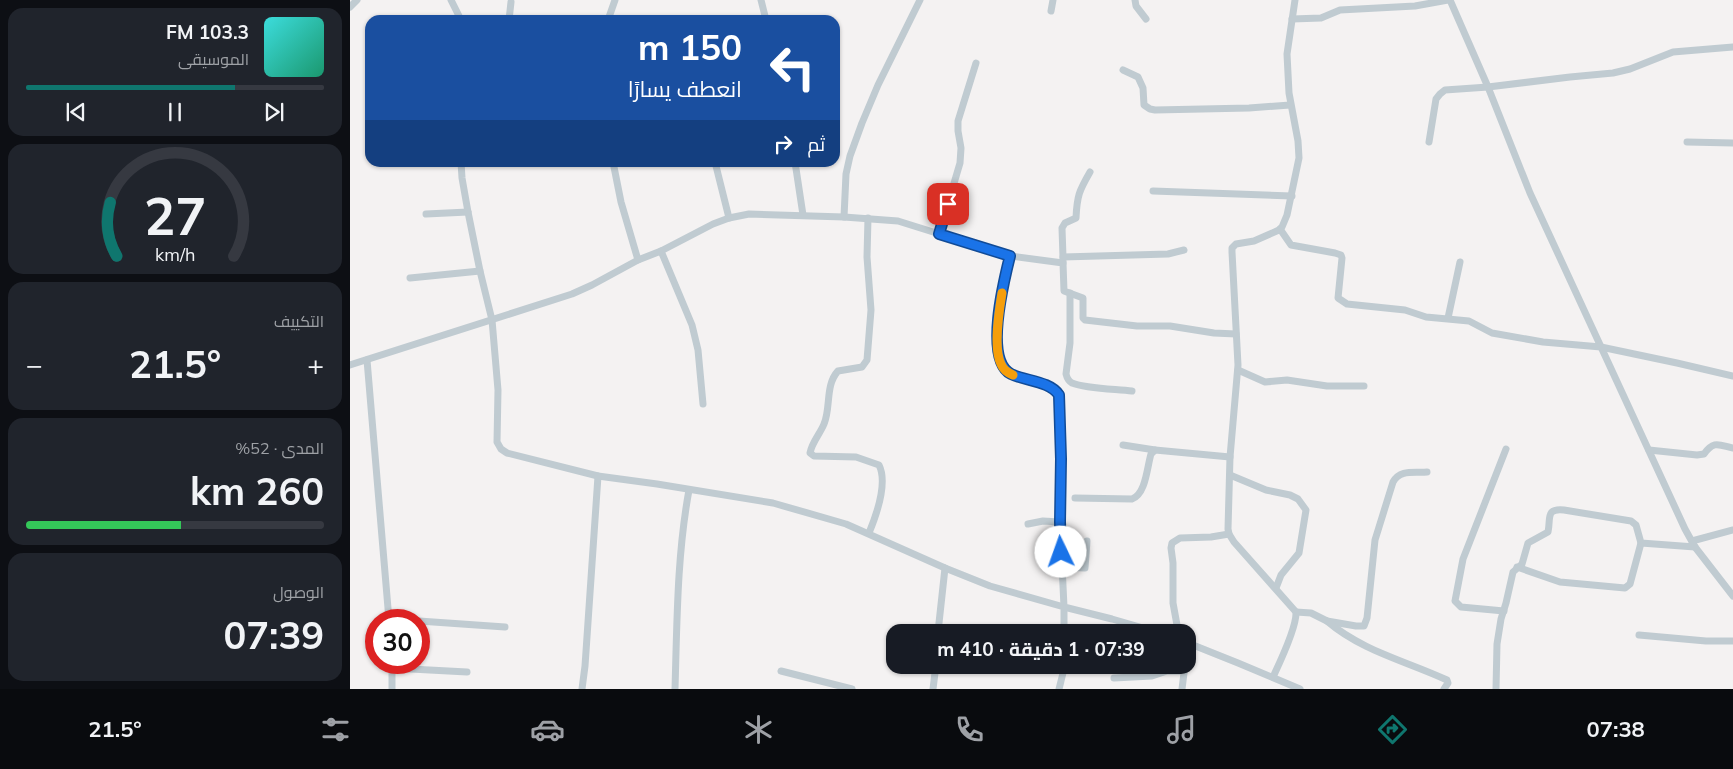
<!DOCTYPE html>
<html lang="ar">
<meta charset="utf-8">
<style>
:root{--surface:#171b24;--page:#20242c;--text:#f1f3f6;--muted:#9ea1a6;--line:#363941;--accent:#0f766e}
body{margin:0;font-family:Mulish,Cairo,sans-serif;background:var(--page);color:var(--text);direction:rtl;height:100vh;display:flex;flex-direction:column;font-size:19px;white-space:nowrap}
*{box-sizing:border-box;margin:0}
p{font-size:16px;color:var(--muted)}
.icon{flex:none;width:28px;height:28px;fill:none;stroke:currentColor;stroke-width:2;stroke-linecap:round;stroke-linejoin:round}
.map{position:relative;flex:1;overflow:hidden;direction:ltr}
.details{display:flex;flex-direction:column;gap:8px;padding:8px;background:#0d0f14;width:350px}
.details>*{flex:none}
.hud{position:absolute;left:15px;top:15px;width:475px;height:152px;border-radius:15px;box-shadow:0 1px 4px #0004;direction:rtl;background:#1a4fa0;color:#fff;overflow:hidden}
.speed{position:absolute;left:15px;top:609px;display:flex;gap:10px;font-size:25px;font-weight:700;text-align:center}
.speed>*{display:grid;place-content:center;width:65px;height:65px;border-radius:50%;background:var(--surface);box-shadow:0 1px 4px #0004;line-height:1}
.speed .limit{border:8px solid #d22;background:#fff;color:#111}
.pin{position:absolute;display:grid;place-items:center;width:42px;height:42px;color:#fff;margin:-21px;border-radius:10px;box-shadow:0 2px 8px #0006}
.me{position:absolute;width:55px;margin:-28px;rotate:357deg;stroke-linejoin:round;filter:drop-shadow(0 0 4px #0008)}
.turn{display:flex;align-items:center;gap:18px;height:105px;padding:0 15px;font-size:22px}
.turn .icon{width:65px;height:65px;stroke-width:2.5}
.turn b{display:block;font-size:35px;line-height:42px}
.then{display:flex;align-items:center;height:48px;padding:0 15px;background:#0003;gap:10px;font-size:19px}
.big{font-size:38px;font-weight:700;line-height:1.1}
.details .widget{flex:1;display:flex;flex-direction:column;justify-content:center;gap:8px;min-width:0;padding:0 18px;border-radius:15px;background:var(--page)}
.details .dial{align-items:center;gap:0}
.dial svg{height:130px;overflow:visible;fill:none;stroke:var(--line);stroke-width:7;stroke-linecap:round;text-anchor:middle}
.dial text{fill:var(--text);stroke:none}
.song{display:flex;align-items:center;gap:15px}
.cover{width:60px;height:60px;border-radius:8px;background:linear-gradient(135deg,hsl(180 70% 55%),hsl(160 70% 35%))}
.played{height:5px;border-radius:2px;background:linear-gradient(90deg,var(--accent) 70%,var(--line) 70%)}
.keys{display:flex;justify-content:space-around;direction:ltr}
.heat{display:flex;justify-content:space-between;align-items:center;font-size:28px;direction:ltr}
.charge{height:8px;border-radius:4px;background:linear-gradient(90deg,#34c759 52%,var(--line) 0)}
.trip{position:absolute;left:536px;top:624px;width:310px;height:50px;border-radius:15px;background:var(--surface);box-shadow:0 1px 4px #0004;font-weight:700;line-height:50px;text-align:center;direction:rtl}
.menu{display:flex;height:80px;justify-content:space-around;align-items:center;background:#090b0e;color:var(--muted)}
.menu .icon{width:35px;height:35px}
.menu .current{color:var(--accent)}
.menu b{font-size:22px;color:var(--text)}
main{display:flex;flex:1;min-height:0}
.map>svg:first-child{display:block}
</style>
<main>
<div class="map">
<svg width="1383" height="689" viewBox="0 0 1383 689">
<rect width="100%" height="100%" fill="#f4f2f2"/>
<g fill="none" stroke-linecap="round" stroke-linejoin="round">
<g stroke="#c0cbd1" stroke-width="7">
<path d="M101,0L111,20"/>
<path d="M411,0L416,20"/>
<path d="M785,0L786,6L796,19"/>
<path d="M1100,0L1138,87L1180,193L1335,529L1345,547L1383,596"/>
<path d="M0,7L7,0"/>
<path d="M701,11L703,0"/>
<path d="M942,19L971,18L990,10L1065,6L1098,0"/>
<path d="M159,20L161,2"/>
<path d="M258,20L265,0"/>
<path d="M327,20H347"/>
<path d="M773,70L788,77L793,88L794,105L800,109L805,110L899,108L940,105"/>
<path d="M1079,142L1086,99L1090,94L1095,90L1138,87L1220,77L1263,73L1280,69L1323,52L1383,47"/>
<path d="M1337,142L1383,143"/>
<path d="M111,162L112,178L118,212L130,271L142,320L148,390L147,442L151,449L157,453L248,476L307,484L423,503L496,524L595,568L640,586L714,607V632"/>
<path d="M263,162L271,202L288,260"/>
<path d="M365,162L379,218"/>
<path d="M445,162L453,215"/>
<path d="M803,191L942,196"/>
<path d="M76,214L118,212"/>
<path d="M494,217L496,174L500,156L512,123L528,85L570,0"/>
<path d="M518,218L517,257L521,310L517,360L512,367L488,371C475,385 481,408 474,424C470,434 462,442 460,453L464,456L506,457L529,465C538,483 526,516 519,533"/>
<path d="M930,229L941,245L985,253L991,255L992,258L988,298L997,304L1055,310L1076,317L1119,321L1142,333L1193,342L1251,347L1327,363L1383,376"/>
<path d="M589,234L610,163L611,148L608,131V121L626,63"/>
<path d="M311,251L342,325L348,350L353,404"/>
<path d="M660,256L713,263L714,291L733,298V318L735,320L787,326H820L864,333L886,334"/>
<path d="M713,257L712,228L715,223L726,218C727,196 729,191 740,172"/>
<path d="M713,263V257L818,254L834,250"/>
<path d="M60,278L130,271"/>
<path d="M720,293V343L716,374C717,378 718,381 722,383C737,389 766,389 782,391"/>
<path d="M1098,318L1110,262"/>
<path d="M17,360L39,620"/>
<path d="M0,365L222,294L242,285L288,260L311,251L363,224L379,218L399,214L494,217L548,221L660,256C654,280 639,345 652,366C665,387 705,375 710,403L711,459L710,522L714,607L762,619L807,632"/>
<path d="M888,370L915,382L937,380L977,386H1014"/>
<path d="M773,445L805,450"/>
<path d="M1299,450L1347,455L1354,454C1364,440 1369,445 1383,448"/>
<path d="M880,475L916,490L940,495L948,499L956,510L949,553L931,575L926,588"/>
<path d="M725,498L782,499C796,494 797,467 801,454L805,450L880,457"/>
<path d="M678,524L693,521L710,522"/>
<path d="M1342,541L1383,530"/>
<path d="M712,567L735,568L737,541"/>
<path d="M1167,567L1210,582L1275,588L1280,584L1291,543"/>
<path d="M1154,611L1111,607L1105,601L1113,559L1156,449"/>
<path d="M946,612L961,613L977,621L1006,626H1014L1017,618L1025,540L1043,482C1050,469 1064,473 1077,472"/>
<path d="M38,618L61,620"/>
<path d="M69,621L155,627"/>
<path d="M977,621C1012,651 1056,661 1097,680L1098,683L1094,689"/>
<path d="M588,632L595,568"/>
<path d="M826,632L827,625L823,603V563L821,548L822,543L830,538L861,537L879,534"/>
<path d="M1289,635L1356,641H1383"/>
<path d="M838,643L888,663L950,689"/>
<path d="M838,656L840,644"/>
<path d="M42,662V689"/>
<path d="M42,668L117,672"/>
<path d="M431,671L502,689"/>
<path d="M923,677C930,662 947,627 946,612L884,542L879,534L878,529L880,457L888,365L882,252V248L886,244L904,241L929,230L932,227L937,215L949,158L948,141L939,93L937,54L945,0"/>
<path d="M764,678L802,676L817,671H834"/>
<path d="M232,689L235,666L248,476"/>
<path d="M325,689C327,623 327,555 339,490"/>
<path d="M583,689L586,665"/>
<path d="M709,689L715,665"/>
<path d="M832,689L835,665"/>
<path d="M1146,689L1147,644L1151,619L1156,603L1163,572L1172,564L1178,543L1198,532C1201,519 1195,508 1214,510L1281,521L1286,525L1291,543L1345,547"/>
</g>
</g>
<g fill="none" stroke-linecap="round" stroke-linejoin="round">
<g stroke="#114b97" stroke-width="12">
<path id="route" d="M598,204L589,234L660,256C654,280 634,360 661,374C675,381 700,381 709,395L711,459L710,522L711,552"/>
</g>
<use href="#route" stroke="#1a73e8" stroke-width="9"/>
<path stroke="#f59e0b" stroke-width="9" d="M652,293C649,311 643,348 651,364C653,369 658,373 663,375"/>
</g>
</svg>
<div class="speed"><div class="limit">30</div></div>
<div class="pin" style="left:598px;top:204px;background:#d93025"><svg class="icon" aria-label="arrive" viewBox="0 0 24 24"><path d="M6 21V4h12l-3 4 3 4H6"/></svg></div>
<svg class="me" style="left:711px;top:552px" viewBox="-20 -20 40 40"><circle r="19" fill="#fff"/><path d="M0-13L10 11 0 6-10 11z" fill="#1a73e8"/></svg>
<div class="trip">07:39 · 1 دقيقة · 410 m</div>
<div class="hud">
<div class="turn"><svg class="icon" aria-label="left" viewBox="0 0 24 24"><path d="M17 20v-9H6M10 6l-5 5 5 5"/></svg><div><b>150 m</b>انعطف يسارًا</div></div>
<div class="then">ثم<svg class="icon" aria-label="right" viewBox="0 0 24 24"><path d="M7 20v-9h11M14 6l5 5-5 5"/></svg></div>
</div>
</div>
<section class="details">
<div class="widget">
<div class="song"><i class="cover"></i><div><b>103.3 FM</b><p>الموسيقى</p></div></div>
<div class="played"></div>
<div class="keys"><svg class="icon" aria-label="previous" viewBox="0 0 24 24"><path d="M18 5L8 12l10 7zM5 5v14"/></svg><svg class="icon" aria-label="pause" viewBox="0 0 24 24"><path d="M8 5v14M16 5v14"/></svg><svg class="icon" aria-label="next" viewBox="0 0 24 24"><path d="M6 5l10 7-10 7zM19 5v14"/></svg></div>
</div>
<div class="widget dial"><svg viewBox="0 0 100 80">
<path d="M14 69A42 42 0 1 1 86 69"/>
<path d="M14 69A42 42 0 0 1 10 36" stroke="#0f766e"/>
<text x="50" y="56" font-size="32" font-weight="700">27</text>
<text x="50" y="72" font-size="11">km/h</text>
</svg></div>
<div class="widget"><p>التكييف</p>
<div class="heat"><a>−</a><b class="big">21.5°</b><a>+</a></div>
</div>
<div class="widget"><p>المدى · 52%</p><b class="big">260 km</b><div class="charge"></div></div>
<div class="widget"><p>الوصول</p><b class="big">07:39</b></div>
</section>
</main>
<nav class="menu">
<b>07:38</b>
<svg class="icon current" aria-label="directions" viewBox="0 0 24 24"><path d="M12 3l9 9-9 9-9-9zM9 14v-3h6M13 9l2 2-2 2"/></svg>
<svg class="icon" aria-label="music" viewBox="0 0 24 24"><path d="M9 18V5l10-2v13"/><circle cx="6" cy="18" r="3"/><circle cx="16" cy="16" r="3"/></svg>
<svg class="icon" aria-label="phone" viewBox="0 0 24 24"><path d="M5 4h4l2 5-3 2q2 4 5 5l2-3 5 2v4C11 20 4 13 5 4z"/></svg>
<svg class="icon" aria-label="climate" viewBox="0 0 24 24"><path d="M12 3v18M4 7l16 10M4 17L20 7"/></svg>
<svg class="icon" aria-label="car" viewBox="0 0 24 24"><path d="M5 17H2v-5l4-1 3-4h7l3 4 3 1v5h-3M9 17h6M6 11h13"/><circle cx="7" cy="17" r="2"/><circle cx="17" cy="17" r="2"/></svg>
<svg class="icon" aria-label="filters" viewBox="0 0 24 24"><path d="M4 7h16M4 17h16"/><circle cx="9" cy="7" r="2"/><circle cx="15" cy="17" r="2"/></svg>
<b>21.5°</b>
</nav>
